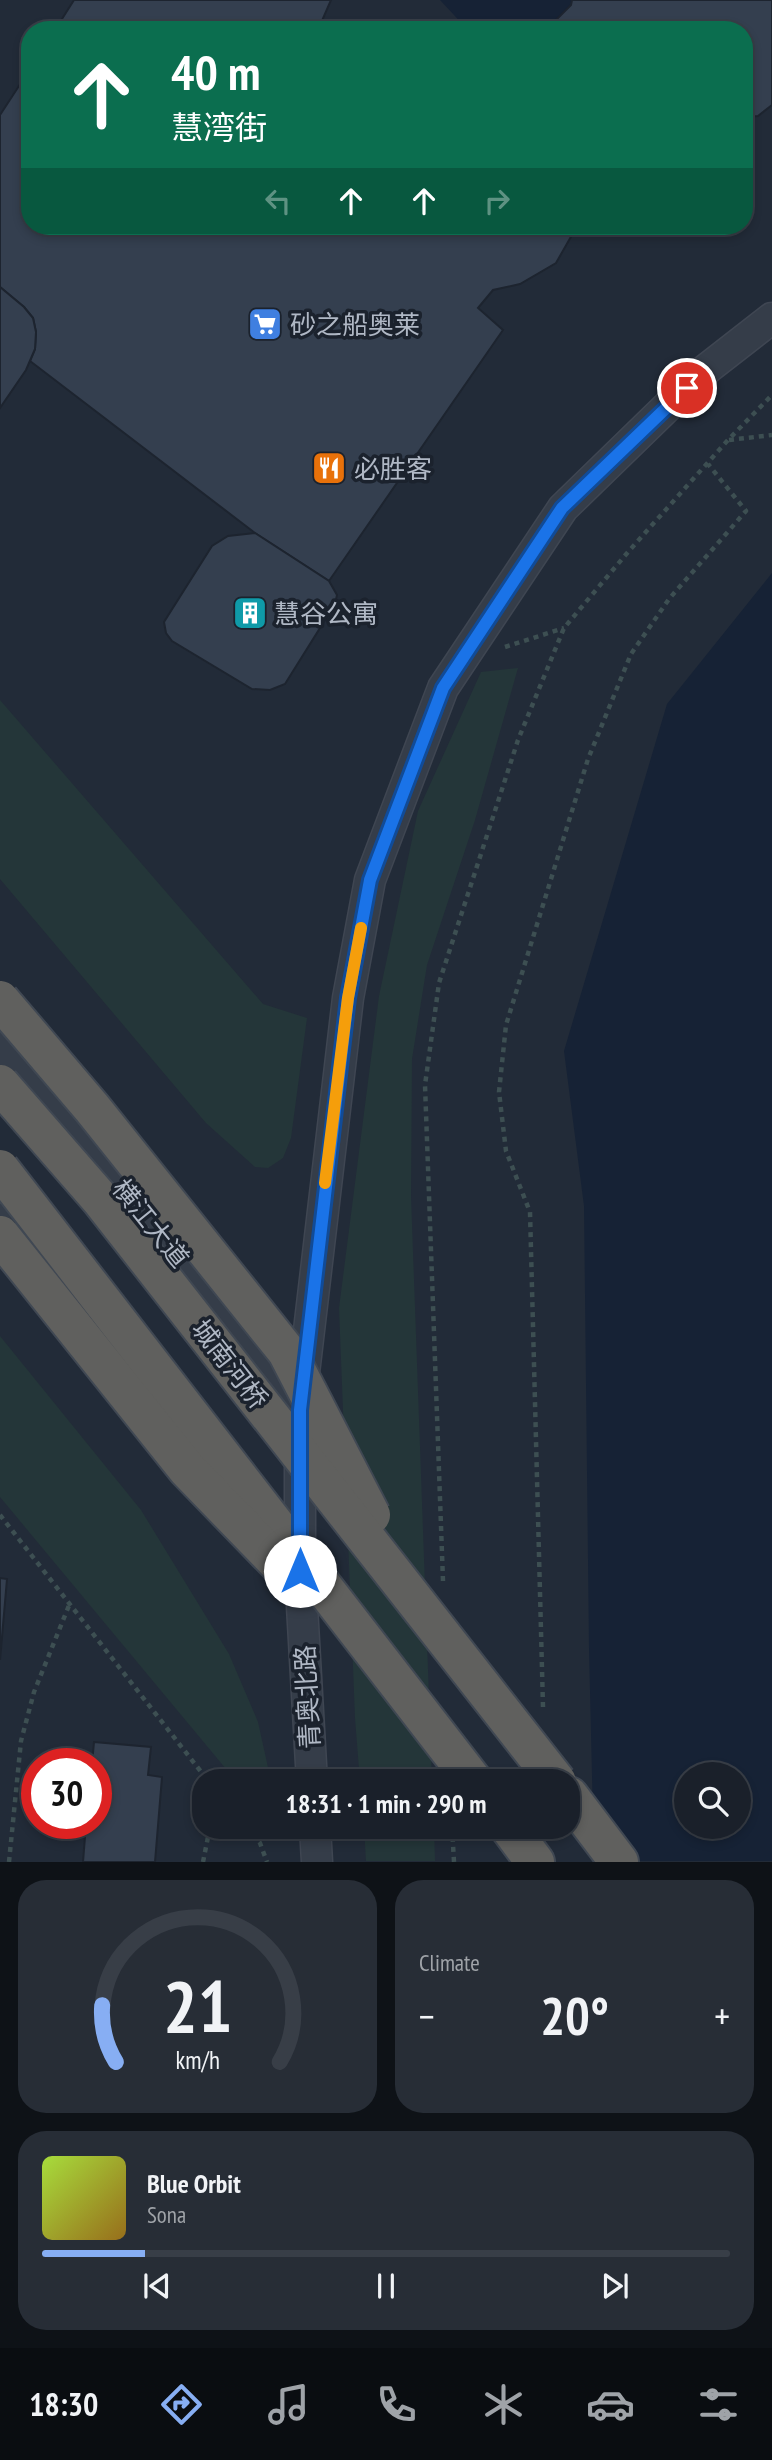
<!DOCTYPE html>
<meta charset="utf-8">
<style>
:root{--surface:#1a202a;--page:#272d36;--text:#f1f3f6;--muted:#9fa3a8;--line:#383e47;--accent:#87aef3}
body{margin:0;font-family:"PT Sans Narrow","Noto Sans SC",sans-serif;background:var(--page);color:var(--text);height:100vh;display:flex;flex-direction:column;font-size:26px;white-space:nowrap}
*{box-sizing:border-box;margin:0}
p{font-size:23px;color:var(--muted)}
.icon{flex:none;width:38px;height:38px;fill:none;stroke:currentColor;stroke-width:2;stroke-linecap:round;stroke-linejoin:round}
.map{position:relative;height:1862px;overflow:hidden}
.details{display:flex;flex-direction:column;gap:18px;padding:18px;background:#0e1217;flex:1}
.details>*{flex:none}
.banner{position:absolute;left:21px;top:21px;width:732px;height:214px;border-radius:28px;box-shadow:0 4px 10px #0003,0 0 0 2px var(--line);background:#0b6e4f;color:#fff;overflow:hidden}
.tools{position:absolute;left:674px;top:1762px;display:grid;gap:14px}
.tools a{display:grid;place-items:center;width:77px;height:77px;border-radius:50%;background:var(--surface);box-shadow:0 4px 10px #0003,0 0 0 2px var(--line);font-size:35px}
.speed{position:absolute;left:21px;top:1748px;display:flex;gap:14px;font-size:35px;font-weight:700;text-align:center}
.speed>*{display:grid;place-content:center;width:91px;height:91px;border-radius:50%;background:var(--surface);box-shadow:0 4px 10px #0003,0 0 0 2px var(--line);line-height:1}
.speed .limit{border:10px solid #d22;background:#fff;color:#111}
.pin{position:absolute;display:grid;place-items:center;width:60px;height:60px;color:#fff;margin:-30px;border:4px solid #fff;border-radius:50%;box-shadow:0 2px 7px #0007}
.me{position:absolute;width:77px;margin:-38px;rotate:0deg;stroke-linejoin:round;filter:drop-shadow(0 0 5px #0008)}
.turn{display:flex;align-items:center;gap:24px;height:147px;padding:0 35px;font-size:32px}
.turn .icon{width:91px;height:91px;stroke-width:2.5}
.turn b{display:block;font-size:49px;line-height:60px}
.lanes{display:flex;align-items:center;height:66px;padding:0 35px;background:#0003;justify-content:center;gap:35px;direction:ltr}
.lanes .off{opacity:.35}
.big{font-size:52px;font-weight:800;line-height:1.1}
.details .widget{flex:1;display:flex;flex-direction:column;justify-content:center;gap:10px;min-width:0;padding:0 24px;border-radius:28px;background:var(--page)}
.details .dial{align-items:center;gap:0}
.dial svg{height:182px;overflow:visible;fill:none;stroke:var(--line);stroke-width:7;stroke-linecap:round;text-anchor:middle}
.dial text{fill:var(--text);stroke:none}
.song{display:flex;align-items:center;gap:21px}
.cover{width:84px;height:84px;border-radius:10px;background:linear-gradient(135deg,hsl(80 70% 55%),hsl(40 70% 35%))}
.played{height:7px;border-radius:4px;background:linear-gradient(90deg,var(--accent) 15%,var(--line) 15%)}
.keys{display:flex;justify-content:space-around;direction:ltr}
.heat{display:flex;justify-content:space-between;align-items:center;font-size:38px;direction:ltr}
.details .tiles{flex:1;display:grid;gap:18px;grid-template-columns:1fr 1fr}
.widget:last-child{grid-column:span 2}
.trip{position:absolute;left:192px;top:1769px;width:388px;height:70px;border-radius:28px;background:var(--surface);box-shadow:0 4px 10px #0003,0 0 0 2px var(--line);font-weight:800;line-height:70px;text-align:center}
.tabs{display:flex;height:112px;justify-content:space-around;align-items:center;background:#0a0d11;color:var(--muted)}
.tabs .icon{width:49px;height:49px}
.tabs .current{color:var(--accent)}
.tabs b{font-size:32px;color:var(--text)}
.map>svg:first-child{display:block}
</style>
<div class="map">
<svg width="772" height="1862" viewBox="0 0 772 1862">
<rect width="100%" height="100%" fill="#222b38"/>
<g fill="#243639">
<path d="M518,668L475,820L427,965L412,1059L411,1196L432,1781L360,1782L355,1718L339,1308L379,996L418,811L481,672Z"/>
<path d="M0,700L263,1004L307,1018L291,1138L283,1158L268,1168L255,1167L206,1123L0,879Z"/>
<path d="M0,1336L141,1510L229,1654L258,1722L271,1781H236L0,1497Z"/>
<path d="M364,1827H434L435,1861H366Z"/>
</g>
<g fill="#162235" fill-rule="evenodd">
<path d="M440,0H572C569,11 552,27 541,30C524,33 487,30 468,30Z"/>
<path d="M772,573V1861H594L589,1648L584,1206L564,1051L667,704ZM686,1774H738V1827H686Z"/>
</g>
<g fill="#343f4f" stroke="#1d242f" stroke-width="2">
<path d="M74,0H331L318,30H55Z"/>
<path d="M572,0H772V105L758,116L744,117V30H542L553,23L571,5Z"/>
<path d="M30,69V226H583L572,235L556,263L520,284L493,290L478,308L503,330L329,581L255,533L30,361L35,349L36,332L33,318L24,307L0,287V115Z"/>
<path d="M0,287L24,307L33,318L36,332L35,349L26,370L0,408Z"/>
<path d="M255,533L329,581L337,595L335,604L285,684L270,690L252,689L172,641L166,633L164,622L212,546L228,536Z"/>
<path d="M0,1578L7,1579L0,1660Z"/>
<path d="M94,1742L151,1747L148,1775L162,1777L155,1862H83L86,1824H96V1764H92Z"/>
</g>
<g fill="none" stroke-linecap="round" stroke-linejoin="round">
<g stroke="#3f4652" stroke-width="33">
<g id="minor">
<path d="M302,1390L348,998L370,880L443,688L563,508L704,371L772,318"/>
<path d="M300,1446V1571L312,1782"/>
<path d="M315,1827L317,1862"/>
</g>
</g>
<g stroke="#3f4652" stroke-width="40">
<g id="tertiary">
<path d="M0,1038L37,1081L300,1410"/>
<path d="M0,1203L79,1304"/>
</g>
</g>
<g stroke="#404853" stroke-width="42">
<g id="trunk">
<path d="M569,1796L619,1862"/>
<path d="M509,1827L535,1862"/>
</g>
</g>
<g stroke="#3d4f52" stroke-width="4.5" stroke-dasharray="5 5" stroke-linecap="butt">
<path d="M729,440L772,435"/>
<path d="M505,647L564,628"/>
<path d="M0,1515L209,1782"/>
<path d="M443,1581L425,1085L439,983L518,740L564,628L628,552L728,440L772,395"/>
<path d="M543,1707L530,1212L506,1151L499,1092L506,1025L588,759L631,654L669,599L746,511L708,464"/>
<path d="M246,1827L260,1843L267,1862"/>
<path d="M452,1827L454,1862"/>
<path d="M9,1862L21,1741L34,1692L70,1603"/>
<path d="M203,1862L210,1827"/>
</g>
<use href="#minor" stroke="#353d49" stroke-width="30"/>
<use href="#tertiary" stroke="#353d49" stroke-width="37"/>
<use href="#trunk" stroke="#60605e" stroke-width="38"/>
<g stroke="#404853" stroke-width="42" stroke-linecap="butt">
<g id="trunk-bridge">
<path d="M0,1000L92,1108L287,1352L371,1515"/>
<path d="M0,1084L101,1200L557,1782"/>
<path d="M0,1169L474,1782"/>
<path d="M0,1235L187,1469L279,1564"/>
</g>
</g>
<use href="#trunk-bridge" stroke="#60605e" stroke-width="38"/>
</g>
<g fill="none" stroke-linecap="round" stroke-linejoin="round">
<g stroke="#114b97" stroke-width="18">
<path id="route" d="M300,1571V1410L348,998L370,880L443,688L562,508L687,388"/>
</g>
<use href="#route" stroke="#1a73e8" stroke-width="12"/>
<path stroke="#f59e0b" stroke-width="12" d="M325,1183L348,998L361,928"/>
</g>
<defs>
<g id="supermarket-square" transform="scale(1.75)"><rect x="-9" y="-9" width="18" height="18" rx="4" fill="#3f7fe0" stroke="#1b222d"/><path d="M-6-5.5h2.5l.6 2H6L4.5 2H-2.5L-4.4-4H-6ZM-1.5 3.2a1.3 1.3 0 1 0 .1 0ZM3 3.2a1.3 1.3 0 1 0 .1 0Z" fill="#fff"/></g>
<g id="restaurant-square" transform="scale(1.75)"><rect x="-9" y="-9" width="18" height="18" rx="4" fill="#e8710a" stroke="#1b222d"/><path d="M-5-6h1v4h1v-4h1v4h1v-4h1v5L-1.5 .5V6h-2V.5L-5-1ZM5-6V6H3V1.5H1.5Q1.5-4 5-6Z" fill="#fff"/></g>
<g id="building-square" transform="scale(1.75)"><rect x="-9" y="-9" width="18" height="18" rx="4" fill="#0f9aa8" stroke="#1b222d"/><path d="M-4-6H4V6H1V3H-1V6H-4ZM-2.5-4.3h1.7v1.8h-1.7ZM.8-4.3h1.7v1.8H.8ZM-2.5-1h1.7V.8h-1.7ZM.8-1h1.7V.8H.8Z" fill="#fff"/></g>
</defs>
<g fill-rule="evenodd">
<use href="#supermarket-square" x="265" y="324"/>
<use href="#restaurant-square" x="329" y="468"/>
<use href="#building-square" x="250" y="613"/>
</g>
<g text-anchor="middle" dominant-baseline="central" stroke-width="7" stroke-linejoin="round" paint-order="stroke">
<g font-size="26" fill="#b0b8c5" stroke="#1b222d" text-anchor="start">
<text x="290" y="324">砂之船奥莱</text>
<text x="354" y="468">必胜客</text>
<text x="274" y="613">慧谷公寓</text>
</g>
<g font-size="26" fill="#b0b8c5" stroke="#1b222d">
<text transform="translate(151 1223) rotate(51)">横江大道</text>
<text transform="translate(230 1364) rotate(52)">城南河桥</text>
<text transform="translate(307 1697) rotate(-93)">青奥北路</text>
</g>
</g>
</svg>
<div class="tools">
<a><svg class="icon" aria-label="search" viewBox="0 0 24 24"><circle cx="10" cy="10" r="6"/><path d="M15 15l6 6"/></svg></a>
</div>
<div class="speed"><div class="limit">30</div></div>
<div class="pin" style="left:687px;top:388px;background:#d93025"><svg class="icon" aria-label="arrive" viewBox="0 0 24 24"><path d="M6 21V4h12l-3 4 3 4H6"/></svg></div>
<svg class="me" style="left:300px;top:1571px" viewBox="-20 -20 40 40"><circle r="19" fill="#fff"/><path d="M0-13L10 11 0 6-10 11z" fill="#1a73e8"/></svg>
<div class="trip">18:31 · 1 min · 290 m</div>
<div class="banner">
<div class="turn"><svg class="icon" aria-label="ahead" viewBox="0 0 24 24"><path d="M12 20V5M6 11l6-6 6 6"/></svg><div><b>40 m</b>慧湾街</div></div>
<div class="lanes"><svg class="icon off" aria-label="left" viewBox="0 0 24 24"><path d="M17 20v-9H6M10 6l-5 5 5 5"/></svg><svg class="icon" aria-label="ahead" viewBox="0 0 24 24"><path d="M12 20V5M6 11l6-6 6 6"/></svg><svg class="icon" aria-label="ahead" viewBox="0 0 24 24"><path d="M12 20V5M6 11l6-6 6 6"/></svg><svg class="icon off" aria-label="right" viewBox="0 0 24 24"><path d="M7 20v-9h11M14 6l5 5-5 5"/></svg></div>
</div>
</div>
<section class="details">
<div class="tiles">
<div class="widget dial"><svg viewBox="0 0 100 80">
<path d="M14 69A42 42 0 1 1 86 69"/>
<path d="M14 69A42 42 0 0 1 8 44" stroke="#87aef3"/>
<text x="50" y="56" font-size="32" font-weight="700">21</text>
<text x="50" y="72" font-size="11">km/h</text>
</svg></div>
<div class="widget"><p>Climate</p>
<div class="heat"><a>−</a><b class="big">20°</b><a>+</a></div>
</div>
<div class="widget">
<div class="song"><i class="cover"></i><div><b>Blue Orbit</b><p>Sona</p></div></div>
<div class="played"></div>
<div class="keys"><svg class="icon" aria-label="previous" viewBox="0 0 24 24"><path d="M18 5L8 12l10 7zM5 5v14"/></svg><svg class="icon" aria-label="pause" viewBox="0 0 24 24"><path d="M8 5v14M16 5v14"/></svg><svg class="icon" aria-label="next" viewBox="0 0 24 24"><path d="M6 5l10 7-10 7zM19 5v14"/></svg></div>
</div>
</div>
</section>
<nav class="tabs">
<b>18:30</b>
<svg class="icon current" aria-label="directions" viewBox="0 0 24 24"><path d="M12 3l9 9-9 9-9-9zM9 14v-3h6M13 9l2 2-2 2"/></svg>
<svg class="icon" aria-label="music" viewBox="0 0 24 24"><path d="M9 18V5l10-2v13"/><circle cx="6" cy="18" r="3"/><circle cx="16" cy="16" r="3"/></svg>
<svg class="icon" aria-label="phone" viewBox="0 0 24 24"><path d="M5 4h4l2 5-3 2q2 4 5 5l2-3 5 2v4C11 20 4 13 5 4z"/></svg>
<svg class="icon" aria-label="climate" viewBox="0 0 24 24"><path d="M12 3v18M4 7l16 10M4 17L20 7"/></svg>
<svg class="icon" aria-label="car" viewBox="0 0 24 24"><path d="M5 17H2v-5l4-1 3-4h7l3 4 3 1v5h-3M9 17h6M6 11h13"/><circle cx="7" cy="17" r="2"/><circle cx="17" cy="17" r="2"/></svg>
<svg class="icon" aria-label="filters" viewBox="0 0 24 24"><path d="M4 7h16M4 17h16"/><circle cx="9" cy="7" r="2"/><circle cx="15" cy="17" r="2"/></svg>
</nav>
